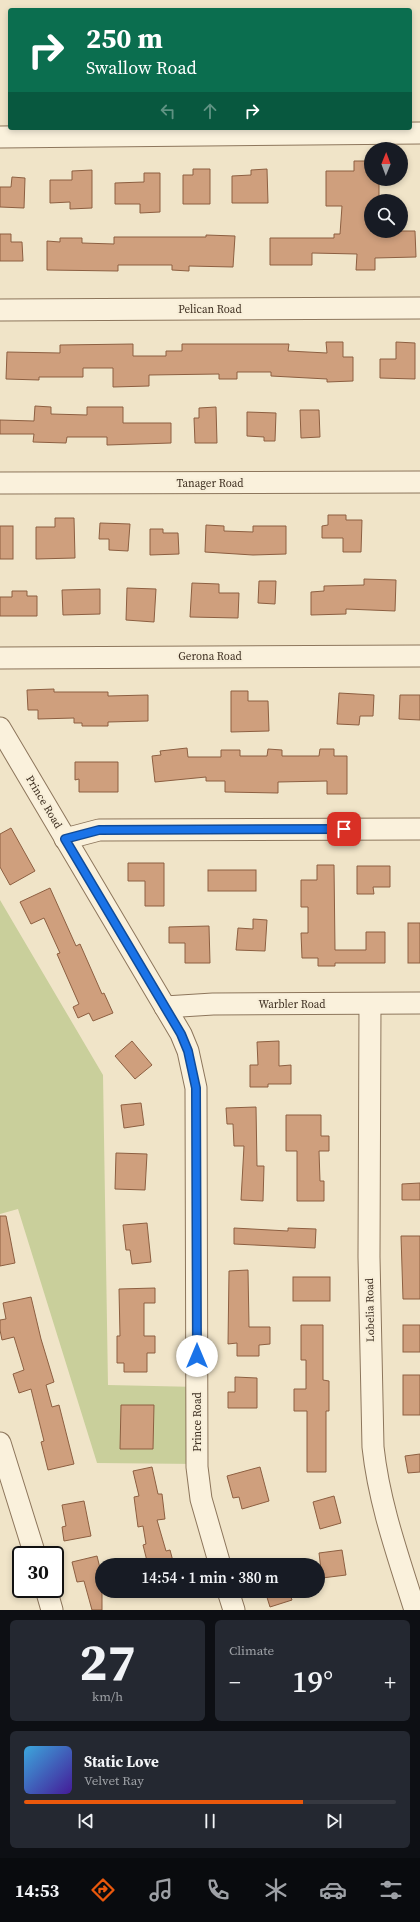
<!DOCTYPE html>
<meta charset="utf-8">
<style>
:root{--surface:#171b24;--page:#242831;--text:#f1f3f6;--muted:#9ea1a6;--line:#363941;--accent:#ea580c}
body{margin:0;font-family:"Source Serif 4",serif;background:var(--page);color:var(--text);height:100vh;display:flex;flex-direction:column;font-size:15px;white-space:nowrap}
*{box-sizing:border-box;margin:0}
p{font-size:13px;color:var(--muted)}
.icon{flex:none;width:22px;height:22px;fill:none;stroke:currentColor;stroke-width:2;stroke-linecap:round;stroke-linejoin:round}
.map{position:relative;height:1610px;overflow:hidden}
.details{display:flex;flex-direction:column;gap:10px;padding:10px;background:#0d0f14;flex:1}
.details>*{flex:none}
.hud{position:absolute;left:8px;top:8px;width:404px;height:122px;border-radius:4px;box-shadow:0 2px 6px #0003;background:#0b6e4f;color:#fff;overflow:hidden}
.needle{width:26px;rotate:1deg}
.tools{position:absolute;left:364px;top:142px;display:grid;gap:8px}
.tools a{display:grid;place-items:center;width:44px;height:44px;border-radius:50%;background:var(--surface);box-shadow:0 2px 6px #0003;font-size:20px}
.speed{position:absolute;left:12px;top:1546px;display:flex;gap:8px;font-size:20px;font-weight:700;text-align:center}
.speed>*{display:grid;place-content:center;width:52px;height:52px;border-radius:50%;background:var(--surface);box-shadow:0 2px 6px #0003;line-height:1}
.speed .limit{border:2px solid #111;border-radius:6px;background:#fff;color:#111}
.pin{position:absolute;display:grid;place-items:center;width:34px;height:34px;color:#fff;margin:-17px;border-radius:8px;box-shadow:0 2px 6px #0006}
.me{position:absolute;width:44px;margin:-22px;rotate:0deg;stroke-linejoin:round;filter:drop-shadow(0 0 3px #0008)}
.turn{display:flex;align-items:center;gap:14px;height:84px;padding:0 12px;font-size:18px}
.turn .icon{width:52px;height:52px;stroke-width:2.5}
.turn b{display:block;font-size:28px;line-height:34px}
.lanes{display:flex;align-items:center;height:38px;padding:0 12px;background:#0003;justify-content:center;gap:20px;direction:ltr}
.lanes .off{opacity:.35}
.big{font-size:30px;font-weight:600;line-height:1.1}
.details .card{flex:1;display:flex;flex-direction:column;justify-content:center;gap:6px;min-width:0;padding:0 14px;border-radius:6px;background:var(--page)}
.details .dial{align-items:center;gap:0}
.dial b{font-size:52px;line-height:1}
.song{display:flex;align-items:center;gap:12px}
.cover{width:48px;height:48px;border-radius:6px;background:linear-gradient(135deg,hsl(200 70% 55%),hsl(260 70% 35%))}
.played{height:4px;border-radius:2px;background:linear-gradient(90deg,var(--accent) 75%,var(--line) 75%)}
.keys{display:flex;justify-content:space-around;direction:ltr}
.heat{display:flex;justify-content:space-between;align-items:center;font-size:22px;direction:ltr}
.details .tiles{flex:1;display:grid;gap:10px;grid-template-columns:1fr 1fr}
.card:last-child{grid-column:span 2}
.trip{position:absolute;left:95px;top:1558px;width:230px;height:40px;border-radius:20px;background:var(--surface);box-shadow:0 2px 6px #0003;font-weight:600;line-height:40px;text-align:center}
.dock{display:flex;height:64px;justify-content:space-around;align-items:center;background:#090b0e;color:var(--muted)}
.dock .icon{width:28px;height:28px}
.dock .current{color:var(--accent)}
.dock b{font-size:18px;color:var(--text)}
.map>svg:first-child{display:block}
</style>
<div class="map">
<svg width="420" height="1610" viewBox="0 0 420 1610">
<rect width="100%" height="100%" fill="#f0e4c8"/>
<path fill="#c9cf9b" d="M0,900L103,1075L108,1385L199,1387L198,1464L97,1463L18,1209L0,1214Z"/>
<g fill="#cf9f7d" stroke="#8d5f41">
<path d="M354,161H371V179H379V201H371V231H415L416,257L375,258V270H356L357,254L312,253V265H270V238H334V234H340L342,206H326V171H354Z"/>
<path d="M193,169H210V204H183V175H193Z"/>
<path d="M267,169L268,203H232V176L251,175V170Z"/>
<path d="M92,170V208L70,209V202L50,203V180H72V171Z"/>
<path d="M144,173H160V212L140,213V204H115V183L144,182Z"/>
<path d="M12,177L25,178L24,208L0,207V187H11Z"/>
<path d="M0,234H11V242H22L23,261H0Z"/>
<path d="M206,235L235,236L233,267L189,266V271L172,270V265H118V271L47,270V241L60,242V238H82V243L114,244V237H206Z"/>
<path d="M326,342H343V357H353V381L327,382V379L271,376V372H237V379H219V374L149,375V386L113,387V368H83V377H39V380L6,379L7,352L60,353V345L133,344V356H166V351H182V344H289L288,351L327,353Z"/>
<path d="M396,342L415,343V379L380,378V359H396Z"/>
<path d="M35,406L51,407V414L87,415V407H123V423H171V443L107,445V437H67L66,443L33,442L34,434H0V420L34,421Z"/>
<path d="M216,407L217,443H195L194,418H199V408Z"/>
<path d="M300,410H319L320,437L301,438Z"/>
<path d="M247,412L276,413L275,441H264V437L247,436Z"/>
<path d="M328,515H346V520H362L361,552H343V538H322V526L328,525Z"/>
<path d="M55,518H74L75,558L36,559V527H55Z"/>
<path d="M100,523L130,524L128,551L109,550V539H99Z"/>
<path d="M206,525L224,526V531L253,532V526H286V554L253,555L205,552Z"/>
<rect x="0" y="526" width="13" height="33"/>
<path d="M150,529H163V533H178L179,554L150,555Z"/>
<path d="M364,579L396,580L395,611L346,609V614L311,615V592L324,591V586L364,585Z"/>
<path d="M259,581H276L275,604L258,603Z"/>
<path d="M192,583L219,584V593H239L238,618L190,617Z"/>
<path d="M127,588L156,589L154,622L126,620Z"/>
<path d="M100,589V614L63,615L62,590Z"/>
<path d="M12,591H27V596H37V616H0V597H12Z"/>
<path d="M54,689V692H108V696L148,695V721L108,722V726H82V723H74V718L38,719V710H28L27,690Z"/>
<path d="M231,691H248V701H268L269,731L231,732Z"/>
<path d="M339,693L374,695L373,716H360L359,725L337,724Z"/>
<path d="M400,695H420V720L399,719Z"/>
<path d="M187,748L188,757H221V750H240V756H267L268,749L282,750V756H319L320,749H334V756H347V794H327V781L278,782V793L225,792V781H206V777L155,782L152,756L161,755L160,751Z"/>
<path d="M75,762H118V792H79V779L75,780Z"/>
<path d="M11,828L35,871L10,885L0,867V834Z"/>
<path d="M128,863H164V906H145V881H128Z"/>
<path d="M317,865H334L335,950H366V932H385V963H335V966H318V958H302L301,933H308V907H301V880H317Z"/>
<path d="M357,866H390V887H373L374,894H357Z"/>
<rect x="208" y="870" width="48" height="21"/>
<path d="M50,888L76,946L80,944L102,994L104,993L113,1013L93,1021L89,1013L78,1018L73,1007L79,1004L57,954L60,953L44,918L31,924L20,902Z"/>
<path d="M253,919L267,920L265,951L236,950L238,928L253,929Z"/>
<rect x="408" y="923" width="12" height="40"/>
<path d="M209,926L210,963H185V943H169V927Z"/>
<path d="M132,1041L152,1065L135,1079L115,1056Z"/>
<path d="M279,1041V1066L291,1065V1084H268V1087H250V1065H258L257,1042Z"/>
<path d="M141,1103L144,1125L124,1128L121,1105Z"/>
<path d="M256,1107L257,1166H264L263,1201L241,1200L244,1146H234L233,1124H227L226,1108Z"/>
<path d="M286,1115H321V1136H329V1151H319L320,1181H324V1201H297V1151H286Z"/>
<path d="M116,1153L147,1154L145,1190L115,1189Z"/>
<path d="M420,1183V1200H402V1184Z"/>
<path d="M0,1216H6L15,1263L0,1266Z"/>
<path d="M147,1223L151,1262L132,1264L130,1250H126L123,1225Z"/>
<path d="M234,1228L288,1231V1228L316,1229L315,1248L234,1244Z"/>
<path d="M401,1236H420V1299H403Z"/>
<path d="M248,1270L249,1327H270V1344L259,1345V1356H237V1343L228,1344L229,1271Z"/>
<rect x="293" y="1277" width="37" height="24"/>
<path d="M155,1288V1303H144V1336H155V1353H147V1372H124V1363H117V1336H120L119,1289Z"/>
<path d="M31,1297L41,1339L54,1382L46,1385L52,1407L59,1405L74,1464L48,1470L41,1442L44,1441L31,1389L19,1393L13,1374L24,1370L14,1337L2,1340L0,1330V1320L6,1319L3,1303Z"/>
<path d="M301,1325H323V1380L329,1381V1411H326V1472H307V1411H294V1389H306V1360H301Z"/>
<rect x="403" y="1325" width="17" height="27"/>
<rect x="403" y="1375" width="17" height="40"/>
<path d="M235,1377L257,1378V1408H228V1392H235Z"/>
<path d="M121,1405H154L153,1449H120Z"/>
<path d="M420,1454V1472L408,1473L405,1456Z"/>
<path d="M152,1467L158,1494H162L165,1519L157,1520L166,1551L170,1550L174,1565H148L143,1545L146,1544L143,1526L138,1527L134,1497L139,1496L133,1471Z"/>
<path d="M260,1467L269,1501L242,1509L239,1497L233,1498L227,1476Z"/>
<path d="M334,1496L341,1523L320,1529L313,1502Z"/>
<path d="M84,1501L91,1536L64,1541L62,1527L66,1526L62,1505Z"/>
<path d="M342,1550L346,1575L322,1578L319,1553Z"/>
<path d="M97,1556L100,1568L102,1567V1610H92L84,1581L77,1582L72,1562Z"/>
<path d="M265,1591H289L292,1600L270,1607Z"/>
</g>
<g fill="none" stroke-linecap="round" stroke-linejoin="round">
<g stroke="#8d765c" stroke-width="23">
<g id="minor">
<path d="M0,137L420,133"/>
<path d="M0,310L420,308"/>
<path d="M0,483L420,482"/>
<path d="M0,658L420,656"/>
<path d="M0,728L181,1034L188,1051L196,1088L197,1467L201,1499L220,1565"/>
<path d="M65,839L99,830L420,829"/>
<path d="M370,1004L369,1257L373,1447C379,1503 398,1556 415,1610"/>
<path d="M165,1007L213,1004L420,1003"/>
<path d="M0,1443L35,1555"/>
<path d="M46,1589L52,1610"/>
<path d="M228,1591L234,1610"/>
</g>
</g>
<use href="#minor" stroke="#faf1dc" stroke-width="21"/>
</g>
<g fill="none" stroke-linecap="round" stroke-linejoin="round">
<g stroke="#114b97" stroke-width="10">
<path id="route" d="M197,1356L196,1088L188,1051L181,1034L65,839L99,830L344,829"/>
</g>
<use href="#route" stroke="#1a73e8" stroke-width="7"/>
</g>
<g text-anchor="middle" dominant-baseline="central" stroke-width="4" stroke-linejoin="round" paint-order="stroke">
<g font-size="11" fill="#3d2e20" stroke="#f7eed8">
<text x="210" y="309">Pelican Road</text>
<text x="210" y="483">Tanager Road</text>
<text x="210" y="656">Gerona Road</text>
<text transform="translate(44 802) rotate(59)">Prince Road</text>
<text x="292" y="1004">Warbler Road</text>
<text transform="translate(370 1310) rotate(-91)">Lobelia Road</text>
<text transform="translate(197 1422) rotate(-90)">Prince Road</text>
</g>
</g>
</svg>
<div class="tools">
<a><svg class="needle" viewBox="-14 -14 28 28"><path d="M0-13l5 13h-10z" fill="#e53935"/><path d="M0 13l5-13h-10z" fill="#9ea1a6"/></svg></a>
<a><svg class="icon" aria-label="search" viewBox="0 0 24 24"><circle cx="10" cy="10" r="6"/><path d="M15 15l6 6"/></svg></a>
</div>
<div class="speed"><div class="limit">30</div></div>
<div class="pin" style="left:344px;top:829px;background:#d93025"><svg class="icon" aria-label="arrive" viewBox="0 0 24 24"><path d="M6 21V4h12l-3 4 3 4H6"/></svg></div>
<svg class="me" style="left:197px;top:1356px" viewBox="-20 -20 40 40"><circle r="19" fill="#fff"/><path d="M0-13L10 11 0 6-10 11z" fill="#1a73e8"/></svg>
<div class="trip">14:54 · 1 min · 380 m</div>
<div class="hud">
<div class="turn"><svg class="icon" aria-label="right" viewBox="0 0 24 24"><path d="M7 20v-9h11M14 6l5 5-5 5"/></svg><div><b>250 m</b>Swallow Road</div></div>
<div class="lanes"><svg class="icon off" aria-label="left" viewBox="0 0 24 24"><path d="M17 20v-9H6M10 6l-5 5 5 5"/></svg><svg class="icon off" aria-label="ahead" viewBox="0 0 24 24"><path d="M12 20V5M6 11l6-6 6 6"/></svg><svg class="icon" aria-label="right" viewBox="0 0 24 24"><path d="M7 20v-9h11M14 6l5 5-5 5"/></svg></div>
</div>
</div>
<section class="details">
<div class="tiles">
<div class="card dial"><b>27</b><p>km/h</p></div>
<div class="card"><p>Climate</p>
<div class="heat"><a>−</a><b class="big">19°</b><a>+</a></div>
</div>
<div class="card">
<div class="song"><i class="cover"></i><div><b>Static Love</b><p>Velvet Ray</p></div></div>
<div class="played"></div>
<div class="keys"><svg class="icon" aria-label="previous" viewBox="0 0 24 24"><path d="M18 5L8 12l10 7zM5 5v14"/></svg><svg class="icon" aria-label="pause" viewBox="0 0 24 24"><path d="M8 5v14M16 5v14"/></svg><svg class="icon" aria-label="next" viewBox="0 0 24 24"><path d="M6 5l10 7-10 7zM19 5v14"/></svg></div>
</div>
</div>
</section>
<nav class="dock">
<b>14:53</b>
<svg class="icon current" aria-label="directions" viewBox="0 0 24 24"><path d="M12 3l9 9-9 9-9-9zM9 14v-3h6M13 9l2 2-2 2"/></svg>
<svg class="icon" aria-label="music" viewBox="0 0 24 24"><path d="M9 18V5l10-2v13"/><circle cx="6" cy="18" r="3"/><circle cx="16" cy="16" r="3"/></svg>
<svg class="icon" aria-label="phone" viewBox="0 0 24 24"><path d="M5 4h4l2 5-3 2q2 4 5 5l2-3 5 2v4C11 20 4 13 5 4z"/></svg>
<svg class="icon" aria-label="climate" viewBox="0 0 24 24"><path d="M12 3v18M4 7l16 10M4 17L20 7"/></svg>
<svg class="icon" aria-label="car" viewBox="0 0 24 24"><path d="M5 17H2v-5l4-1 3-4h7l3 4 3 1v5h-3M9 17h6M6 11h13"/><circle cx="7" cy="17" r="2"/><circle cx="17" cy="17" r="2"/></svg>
<svg class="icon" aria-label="filters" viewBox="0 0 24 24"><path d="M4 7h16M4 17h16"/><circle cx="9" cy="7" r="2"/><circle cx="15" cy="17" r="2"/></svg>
</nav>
